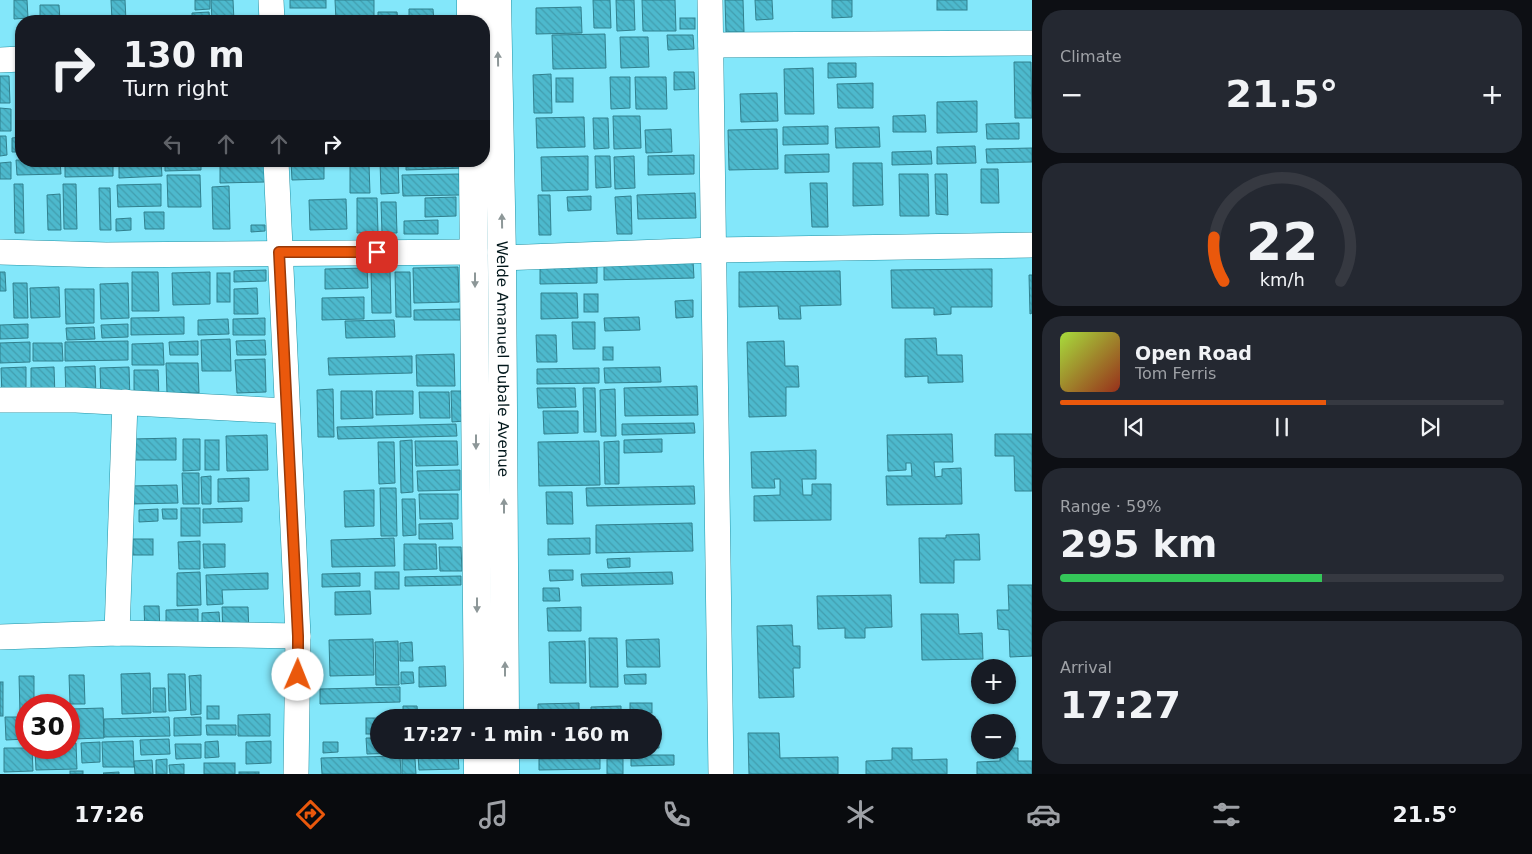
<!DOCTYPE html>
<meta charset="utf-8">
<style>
:root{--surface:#171b24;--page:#242831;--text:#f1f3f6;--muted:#9ea1a6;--line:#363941;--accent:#ea580c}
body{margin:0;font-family:"DejaVu Sans",sans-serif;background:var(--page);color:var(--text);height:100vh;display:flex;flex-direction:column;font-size:19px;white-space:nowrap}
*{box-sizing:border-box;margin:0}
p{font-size:16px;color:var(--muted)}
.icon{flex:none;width:28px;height:28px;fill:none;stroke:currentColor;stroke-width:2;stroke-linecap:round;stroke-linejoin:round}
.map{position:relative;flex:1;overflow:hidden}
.drawer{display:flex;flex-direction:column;gap:10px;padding:10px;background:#0d0f14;width:500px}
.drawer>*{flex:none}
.hud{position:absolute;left:15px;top:15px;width:475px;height:152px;border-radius:20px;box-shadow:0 1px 4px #0004;background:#171b24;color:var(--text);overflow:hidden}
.buttons{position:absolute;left:971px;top:659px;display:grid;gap:10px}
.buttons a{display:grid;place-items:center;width:45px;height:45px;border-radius:50%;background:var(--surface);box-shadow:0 1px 4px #0004;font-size:25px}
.speed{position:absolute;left:15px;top:694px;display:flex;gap:10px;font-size:25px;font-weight:700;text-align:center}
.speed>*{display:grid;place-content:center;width:65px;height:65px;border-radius:50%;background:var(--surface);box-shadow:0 1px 4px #0004;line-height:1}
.speed .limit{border:8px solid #d22;background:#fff;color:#111}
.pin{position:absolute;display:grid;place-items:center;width:42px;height:42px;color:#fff;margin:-21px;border-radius:10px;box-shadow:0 2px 8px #0006}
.me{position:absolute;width:55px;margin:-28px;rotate:1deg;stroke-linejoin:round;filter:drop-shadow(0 0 4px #0008)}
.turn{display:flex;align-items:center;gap:18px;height:105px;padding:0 25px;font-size:22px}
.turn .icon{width:65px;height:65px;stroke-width:2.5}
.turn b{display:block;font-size:35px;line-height:42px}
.lanes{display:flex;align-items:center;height:48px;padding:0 25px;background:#0003;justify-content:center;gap:25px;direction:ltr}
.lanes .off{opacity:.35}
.big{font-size:38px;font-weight:700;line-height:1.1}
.drawer .tile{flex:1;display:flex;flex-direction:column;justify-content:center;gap:8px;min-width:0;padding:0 18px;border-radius:20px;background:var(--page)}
.drawer .dial{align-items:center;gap:0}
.dial svg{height:130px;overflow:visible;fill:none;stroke:var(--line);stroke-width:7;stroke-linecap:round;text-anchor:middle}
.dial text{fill:var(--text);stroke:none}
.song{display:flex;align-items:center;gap:15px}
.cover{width:60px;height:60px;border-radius:8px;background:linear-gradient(135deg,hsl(80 70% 55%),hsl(10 70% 35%))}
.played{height:5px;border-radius:2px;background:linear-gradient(90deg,var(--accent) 60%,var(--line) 60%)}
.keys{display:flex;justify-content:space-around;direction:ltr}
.heat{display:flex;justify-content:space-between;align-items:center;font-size:28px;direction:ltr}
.charge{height:8px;border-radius:4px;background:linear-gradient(90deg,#34c759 59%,var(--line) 0)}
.trip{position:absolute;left:370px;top:709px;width:292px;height:50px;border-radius:25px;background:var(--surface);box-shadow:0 1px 4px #0004;font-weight:700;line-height:50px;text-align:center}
.tabs{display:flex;height:80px;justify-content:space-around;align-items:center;background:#090b0e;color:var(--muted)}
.tabs .icon{width:35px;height:35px}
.tabs .selected{color:var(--accent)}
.tabs b{font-size:22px;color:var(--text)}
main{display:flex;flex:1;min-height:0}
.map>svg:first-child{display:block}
</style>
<main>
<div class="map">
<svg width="1032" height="774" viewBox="0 0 1032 774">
<defs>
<pattern id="building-back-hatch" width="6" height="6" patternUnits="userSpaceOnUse" patternTransform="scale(1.25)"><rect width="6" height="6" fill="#4db9cd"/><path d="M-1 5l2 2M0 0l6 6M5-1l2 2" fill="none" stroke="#429eaf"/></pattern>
</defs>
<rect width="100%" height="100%" fill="#83e7fa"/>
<g fill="url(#building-back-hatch)" stroke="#31808e">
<path d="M14,0H27L28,18L14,19Z"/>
<path d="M111,0H125L126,21H112Z"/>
<path d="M195,0H210V9L195,10Z"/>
<path d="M211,0H233L234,21H212Z"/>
<rect x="290" y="0" width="36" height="8"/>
<path d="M335,0H374V21H336Z"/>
<path d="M593,0H610L611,28H594Z"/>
<path d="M616,0H634L635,30L617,31Z"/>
<path d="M642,0H675L676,31H643Z"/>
<path d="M725,0H743L744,32H726Z"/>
<path d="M755,0H772L773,19L756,20Z"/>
<path d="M832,0H852V17L832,18Z"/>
<rect x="937" y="0" width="30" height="10"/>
<path d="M40,5H59L60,21H40Z"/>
<path d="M581,7L582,33L536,34V8Z"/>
<path d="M409,9H433L434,21H409Z"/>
<path d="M209,12L210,21H192V13Z"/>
<path d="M378,12H397L398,21H378Z"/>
<rect x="680" y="18" width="15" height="11"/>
<path d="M605,34L606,68L553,69L552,35Z"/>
<path d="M667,35H693L694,49L668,50Z"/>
<path d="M620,37H648L649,67L621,68Z"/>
<path d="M1014,62H1031L1032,118H1015Z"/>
<path d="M828,63H856V77L828,78Z"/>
<path d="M813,68L814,114H785L784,69Z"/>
<path d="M674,72H694L695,89L674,90Z"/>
<path d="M551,74L552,113H534L533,75Z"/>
<path d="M0,76H9L10,103H0Z"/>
<path d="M610,77H630V108L611,109Z"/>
<path d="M635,77H666L667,109H636Z"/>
<rect x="556" y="78" width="17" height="24"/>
<path d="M873,83V108H838L837,84Z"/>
<path d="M777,93L778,121L741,122L740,94Z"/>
<path d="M977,101V132L937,133V102Z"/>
<path d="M0,108L11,109V131H0Z"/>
<path d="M925,115L926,132H893V116Z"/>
<path d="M613,116H640L641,148L614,149Z"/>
<path d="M584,117L585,147L537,148L536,118Z"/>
<path d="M593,118H608L609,148L594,149Z"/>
<path d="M1019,123V139H987L986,124Z"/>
<path d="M828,126V144L783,145V127Z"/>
<path d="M879,127L880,147L836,148L835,128Z"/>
<path d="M671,129L672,152L646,153L645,130Z"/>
<path d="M777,129L778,169L729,170L728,130Z"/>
<path d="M0,136H6L7,155L0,156Z"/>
<path d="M21,137V152H12V138Z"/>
<path d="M975,146L976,163L937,164V147Z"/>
<path d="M1032,148V162L987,163L986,149Z"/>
<path d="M931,151L932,164L892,165V152Z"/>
<path d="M829,154V172L785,173V155Z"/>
<path d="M694,155V174L648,175V156Z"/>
<path d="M588,156V190L542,191L541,157Z"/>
<path d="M595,156H610L611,187L596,188Z"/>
<path d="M634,156L635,188L615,189L614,157Z"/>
<path d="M16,160L60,161L61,174L17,175Z"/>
<path d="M113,161V176L65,177V162Z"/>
<path d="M119,161H161L162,176L119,178Z"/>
<path d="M165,161H201V170L165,171Z"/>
<path d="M220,161H265V182L220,183Z"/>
<path d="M291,161H324V179L292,180Z"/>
<path d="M380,161H398L399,193L381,194Z"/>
<path d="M406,161H462L463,168L406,170Z"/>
<path d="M11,162V179H0V163Z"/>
<path d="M853,163H882L883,205L853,206Z"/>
<path d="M369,165L370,193H350V166Z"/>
<path d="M981,169H998L999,203H981Z"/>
<path d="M459,174L460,195L403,196L402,175Z"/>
<path d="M899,174H928L929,216H900Z"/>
<path d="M935,174H947L948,215L936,214Z"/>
<path d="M167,175H200L201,207H168Z"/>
<path d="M810,183H827L828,227H812Z"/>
<path d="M14,184H23L24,233H15Z"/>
<path d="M63,184H76L77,229H64Z"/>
<path d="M161,184V206L118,207L117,185Z"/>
<path d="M229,186L230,229H213L212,187Z"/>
<path d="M99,188H110L111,230H100Z"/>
<path d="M695,193L696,218L638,219L637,195Z"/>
<path d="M60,194L61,230H48L47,195Z"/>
<path d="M538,195H550L551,235H539Z"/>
<path d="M591,196V210L568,211L567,197Z"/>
<path d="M631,196L632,234H617L615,197Z"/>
<path d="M456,197V216L425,217V198Z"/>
<path d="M357,198H377L378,232L357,233Z"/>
<path d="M346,199L347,229L310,230L309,200Z"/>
<path d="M381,202H396L397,233H382Z"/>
<path d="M144,212H164V229H145Z"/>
<path d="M131,218V230L116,231V219Z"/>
<path d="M438,220V234H404V221Z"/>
<path d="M251,225H265V231L251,232Z"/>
<path d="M693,261L694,278L604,280V263Z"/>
<path d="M597,265V283L540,284V266Z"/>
<path d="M458,267L459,302L414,303L413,268Z"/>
<path d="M367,268L368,288L325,289V269Z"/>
<path d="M992,269V307H951V314L934,315V308H892L891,270Z"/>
<path d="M266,270V281L234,282V271Z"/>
<path d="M371,270H390L391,313H372Z"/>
<path d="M840,271L841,305L800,306L801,319H779L778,306L739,307V272Z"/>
<path d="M0,272H5L6,291H0Z"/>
<path d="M132,272H158L159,311H132Z"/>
<path d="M210,272V304L173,305L172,273Z"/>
<path d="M395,272H410L411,317H396Z"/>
<rect x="217" y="273" width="13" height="29"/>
<path d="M1029,275H1032V313L1030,314Z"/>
<path d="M13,283H27L28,318H14Z"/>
<path d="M128,283L129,318L101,319L100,284Z"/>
<path d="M59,287L60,317L31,318L30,288Z"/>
<path d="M257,288L258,314H234V289Z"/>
<path d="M65,289H94V323L66,324Z"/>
<path d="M541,293H577L578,318L541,319Z"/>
<rect x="584" y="294" width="14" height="18"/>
<path d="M364,297V319L322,320V298Z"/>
<path d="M693,300V317L676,318L675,301Z"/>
<path d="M460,309V320H414V310Z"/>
<path d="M184,317V334L131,335V318Z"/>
<path d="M639,317L640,330L605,331L604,318Z"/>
<path d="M265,318V335H233V319Z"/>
<path d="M228,319L229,334L198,335V320Z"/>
<path d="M394,320L395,337L346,338L345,321Z"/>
<path d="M572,322H595V349H573Z"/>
<path d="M28,324V338L0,339V325Z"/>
<path d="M128,324V337L102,338L101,325Z"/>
<path d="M94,327L95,339L67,340L66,328Z"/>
<path d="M536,335H556L557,362H537Z"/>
<path d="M936,338L937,355H962L963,382L928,383V376L905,377V339Z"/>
<path d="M230,339L231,371H202L201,340Z"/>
<path d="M265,340L266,355H237L236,341Z"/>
<path d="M128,341V360L65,361V342Z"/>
<path d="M198,341V355H170L169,342Z"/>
<path d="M784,341L785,366H798L799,387H786V416L749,417L747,342Z"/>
<path d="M30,342V362L0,363V343Z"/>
<path d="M33,343H62L63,361H33Z"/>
<path d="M163,343L164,365H132V344Z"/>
<rect x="603" y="347" width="10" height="13"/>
<path d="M454,354L455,386H417L416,355Z"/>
<path d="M412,356V373L329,375L328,358Z"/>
<path d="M265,359L266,392L237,393L235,360Z"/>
<path d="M166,363H198L199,393H167Z"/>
<path d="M95,366L96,396H66L65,367Z"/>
<path d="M26,367V396L2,397L1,368Z"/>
<path d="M54,367L55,397H31V368Z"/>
<path d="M129,367L130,400H101L100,368Z"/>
<path d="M660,367L661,382L605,383L604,368Z"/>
<path d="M599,368V383L537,384V369Z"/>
<path d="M134,370H158L159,399L134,400Z"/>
<path d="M697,386L698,415L625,416L624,388Z"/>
<path d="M537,388H575L576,407L538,408Z"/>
<path d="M583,388H595L596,432H584Z"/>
<path d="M333,389L334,437H318L317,390Z"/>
<path d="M615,389L616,436H601L600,390Z"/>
<path d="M341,391H372L373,418L341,419Z"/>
<path d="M376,391H413V414L376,415Z"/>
<path d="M451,391H463L464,421L452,422Z"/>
<path d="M419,392H449L450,418H420Z"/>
<path d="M543,411H578V433L544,434Z"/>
<path d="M694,423L695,433L622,435V424Z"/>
<path d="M456,424L457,436L338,439L337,427Z"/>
<path d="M952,434L953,462H934L935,477L942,476V469L961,468L962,504L887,505L886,476H912L911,463H906V470L888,471L887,435Z"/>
<path d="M995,434H1032V491H1015L1014,456H995Z"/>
<path d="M267,435L268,470L227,471L226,436Z"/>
<path d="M176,438V460H133L132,439Z"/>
<path d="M183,439H200V470L183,471Z"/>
<path d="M662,439V452L624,453V440Z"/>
<rect x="205" y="440" width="14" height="30"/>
<path d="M412,440L413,492L401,493L400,441Z"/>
<path d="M415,441H457L458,465L416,466Z"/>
<path d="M599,441L600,485L539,486L538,442Z"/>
<path d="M619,441V484H605L604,442Z"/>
<path d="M378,442H394L395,483L379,484Z"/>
<path d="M816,450V479H802L803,495H812V484H831V520L754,521V496L780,495V479H774L775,488H752L751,452Z"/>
<path d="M460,470V490L418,491L417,471Z"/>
<path d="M182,473H199V504H183Z"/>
<path d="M211,476V504H202L201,477Z"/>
<path d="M249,478V501L218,502V479Z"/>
<path d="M177,485L178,503L132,504L131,486Z"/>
<path d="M694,486L695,504L587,506L586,488Z"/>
<path d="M380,488H396L397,536H381Z"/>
<path d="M374,490V526L345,527L344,491Z"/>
<path d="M546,492H572L573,524H547Z"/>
<path d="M419,494H458V519H420Z"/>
<path d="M402,499H415L416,535L403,536Z"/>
<rect x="181" y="508" width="19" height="28"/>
<path d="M242,508V522L203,523V509Z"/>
<path d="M158,509V521L139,522V510Z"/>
<path d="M162,509H177V519H163Z"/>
<path d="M452,523L453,539H419V524Z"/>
<path d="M692,523L693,551L596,553V525Z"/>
<path d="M979,534L980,560H954V583H920L919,538H946V535Z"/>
<path d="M394,538L395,566L332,567L331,540Z"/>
<path d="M590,538V554L548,555V539Z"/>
<rect x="133" y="539" width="20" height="16"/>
<path d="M200,541V569H179L178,542Z"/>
<path d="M203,544H225V567L204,568Z"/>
<path d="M404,544H436L437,569L404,570Z"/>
<path d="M439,547H461L462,571H440Z"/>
<path d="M630,558V567L608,568L607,559Z"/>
<path d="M549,570H573V580L550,581Z"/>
<path d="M200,572L201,605L177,606V573Z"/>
<rect x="375" y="572" width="24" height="17"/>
<path d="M672,572L673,584L582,586L581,574Z"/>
<path d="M268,573V589L222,590L223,604L207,605L206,575Z"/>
<path d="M360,573V586L322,587V574Z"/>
<path d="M461,576V585L405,586V577Z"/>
<path d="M1008,585H1032V656L1010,657L1009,630L998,629L997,610H1009Z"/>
<path d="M543,588H559L560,601H543Z"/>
<path d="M370,591L371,614L335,615V592Z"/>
<path d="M891,595L892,627L865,628V638H845V628L818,629L817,596Z"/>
<path d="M144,606H159L160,633L145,634Z"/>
<path d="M222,607H248L249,633L223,634Z"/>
<path d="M581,607V631H548L547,608Z"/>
<path d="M198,609V632L166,633V610Z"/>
<path d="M219,612L220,626H202V613Z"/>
<path d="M921,614H958L959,634L982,633L983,659L922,660Z"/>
<path d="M792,625L793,646H800V668H793L794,697L759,698L757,626Z"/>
<path d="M589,638H617L618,687H590Z"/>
<path d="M373,639L374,675L330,676L329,640Z"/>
<path d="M659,639L660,667H627L626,640Z"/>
<path d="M398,641L399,685H376L375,642Z"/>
<path d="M585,641L586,683H550L549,642Z"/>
<path d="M412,642L413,661H400V643Z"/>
<path d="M445,666L446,686L419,687V667Z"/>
<path d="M401,672H413L414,683L401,684Z"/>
<path d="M150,673L151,713L122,714L121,674Z"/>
<path d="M168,674H185L186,710L169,711Z"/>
<path d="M646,674V684H625L624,675Z"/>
<path d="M69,675H84L85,704H70Z"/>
<path d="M201,675V714L191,715L189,676Z"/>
<path d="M19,676H34V705H26V713H20Z"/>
<rect x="0" y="682" width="3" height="34"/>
<path d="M400,687V702L320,704V689Z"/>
<path d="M153,688H165L166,712H153Z"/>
<path d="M579,703V715L538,716V704Z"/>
<rect x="630" y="703" width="22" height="10"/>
<rect x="207" y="706" width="12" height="13"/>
<path d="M403,706H417L418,718H403Z"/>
<path d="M621,706V718H591V707Z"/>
<path d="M103,708L104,738L71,739L70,709Z"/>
<path d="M270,714V736H238V715Z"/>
<path d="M5,717H26V739L6,740Z"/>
<path d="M169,717L170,736L104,737V719Z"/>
<path d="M201,717V735L174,736V718Z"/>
<rect x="366" y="718" width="13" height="16"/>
<path d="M654,720H658L659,748H654Z"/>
<path d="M206,725H236V735H207Z"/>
<path d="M748,733H779L780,758L838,757V774H749Z"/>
<path d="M366,738H379V750H399V753L367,754Z"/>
<path d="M169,739L170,754L141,755L140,740Z"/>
<path d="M133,741L134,767H103L102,742Z"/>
<path d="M218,741L219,757L205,758V742Z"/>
<path d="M271,741V763L246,764V742Z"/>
<path d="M100,742V762L82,763L81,743Z"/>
<path d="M323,742H338V752L323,753Z"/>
<path d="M69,743H76L77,769L36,770L35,748H69Z"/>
<path d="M175,744H201V758L176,759Z"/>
<path d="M4,748H32L33,771L4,772Z"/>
<path d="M892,748H912V760L947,759V774H866V761L892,760Z"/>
<path d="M1008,748H1018V761H1032V774H977V762L1000,761V750Z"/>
<path d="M418,754H458L459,769L419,770Z"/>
<path d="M631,755H674V765L631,766Z"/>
<path d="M400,756L401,774H322L321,758Z"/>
<path d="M600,758V769L539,770V759Z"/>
<path d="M167,759V774H156V760Z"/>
<path d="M402,759H415L416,774H402Z"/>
<rect x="607" y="759" width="16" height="15"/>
<path d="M152,760L153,774H135L134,761Z"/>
<rect x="204" y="763" width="31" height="11"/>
<path d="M184,764V774H170L169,765Z"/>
<rect x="70" y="771" width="13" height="3"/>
<path d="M119,772V774H104L103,773Z"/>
<rect x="239" y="772" width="20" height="2"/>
</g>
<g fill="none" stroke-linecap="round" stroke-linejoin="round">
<g stroke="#2292a4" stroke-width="26">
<g id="minor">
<path d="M271,0L272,21"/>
<path d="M710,0L721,774"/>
<path d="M711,45L1032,43"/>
<path d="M0,60L21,59"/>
<path d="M276,161L298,636L296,774"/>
<path d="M0,252L106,255L475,252"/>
<path d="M502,258L714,250L1032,245"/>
<path d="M0,400H76L287,411"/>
<path d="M117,633L125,402"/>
<path d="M0,637L117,633L298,636"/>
</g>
</g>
<g stroke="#2292a4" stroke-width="29">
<g id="secondary">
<path d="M471,0V21"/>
<path id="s1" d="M497,0L502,258L505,718"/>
<path d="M473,161L478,718"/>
<path d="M478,750V774"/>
<path d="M505,750V774"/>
</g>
</g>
<use href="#minor" stroke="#fff" stroke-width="25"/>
<use href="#secondary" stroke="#fff" stroke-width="28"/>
</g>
<defs><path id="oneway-solid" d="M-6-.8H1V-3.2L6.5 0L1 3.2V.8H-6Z" transform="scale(1.25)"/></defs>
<g fill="#8d9798">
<use href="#oneway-solid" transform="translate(498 59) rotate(-91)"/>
<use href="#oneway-solid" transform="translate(502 221) rotate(-91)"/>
<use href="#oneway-solid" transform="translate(475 280) rotate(90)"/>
<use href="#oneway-solid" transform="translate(476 442) rotate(90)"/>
<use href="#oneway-solid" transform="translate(504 506) rotate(-90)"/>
<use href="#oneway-solid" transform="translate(477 605) rotate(90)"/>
<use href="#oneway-solid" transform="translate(505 669) rotate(-90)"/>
</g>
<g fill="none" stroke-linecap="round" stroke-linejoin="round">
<g stroke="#983908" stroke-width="12">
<path id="route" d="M298,675V636L279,252H377"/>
</g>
<use href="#route" stroke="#ea580c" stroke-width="9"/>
</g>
<g text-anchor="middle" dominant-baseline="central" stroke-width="5" stroke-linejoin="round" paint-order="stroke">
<g font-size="15" fill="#02171b" stroke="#b6eef9">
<text stroke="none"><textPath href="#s1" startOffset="359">Welde Amanuel Dubale Avenue</textPath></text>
</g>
</g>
</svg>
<div class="buttons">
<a>+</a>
<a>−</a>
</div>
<div class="speed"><div class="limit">30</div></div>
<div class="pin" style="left:377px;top:252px;background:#d93025"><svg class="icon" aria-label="arrive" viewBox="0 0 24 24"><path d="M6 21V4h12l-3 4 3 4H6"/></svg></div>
<svg class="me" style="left:298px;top:675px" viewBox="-20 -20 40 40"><circle r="19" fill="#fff"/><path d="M0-13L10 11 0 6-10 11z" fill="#ea580c"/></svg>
<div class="trip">17:27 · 1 min · 160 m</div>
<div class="hud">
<div class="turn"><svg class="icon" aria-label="right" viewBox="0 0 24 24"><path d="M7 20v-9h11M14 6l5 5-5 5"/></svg><div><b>130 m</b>Turn right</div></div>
<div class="lanes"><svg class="icon off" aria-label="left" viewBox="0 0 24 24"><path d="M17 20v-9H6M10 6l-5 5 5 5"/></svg><svg class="icon off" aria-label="ahead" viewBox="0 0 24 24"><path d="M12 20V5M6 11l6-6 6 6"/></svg><svg class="icon off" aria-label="ahead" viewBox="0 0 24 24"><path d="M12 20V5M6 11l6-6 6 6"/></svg><svg class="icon" aria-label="right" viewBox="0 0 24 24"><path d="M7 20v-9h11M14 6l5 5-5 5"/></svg></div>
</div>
</div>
<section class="drawer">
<div class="tile"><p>Climate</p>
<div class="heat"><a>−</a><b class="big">21.5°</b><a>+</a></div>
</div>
<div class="tile dial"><svg viewBox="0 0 100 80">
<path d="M14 69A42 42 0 1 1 86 69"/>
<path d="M14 69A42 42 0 0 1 8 42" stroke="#ea580c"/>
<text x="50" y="56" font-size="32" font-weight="700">22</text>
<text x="50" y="72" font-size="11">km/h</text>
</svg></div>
<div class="tile">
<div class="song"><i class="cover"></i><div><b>Open Road</b><p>Tom Ferris</p></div></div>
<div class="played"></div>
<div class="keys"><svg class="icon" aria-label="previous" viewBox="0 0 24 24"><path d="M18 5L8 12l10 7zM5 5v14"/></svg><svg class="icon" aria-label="pause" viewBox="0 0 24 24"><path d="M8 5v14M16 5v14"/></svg><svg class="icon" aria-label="next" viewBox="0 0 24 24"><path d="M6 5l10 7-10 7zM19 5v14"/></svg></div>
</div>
<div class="tile"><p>Range · 59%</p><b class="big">295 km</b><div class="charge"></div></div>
<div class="tile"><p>Arrival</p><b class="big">17:27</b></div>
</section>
</main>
<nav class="tabs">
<b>17:26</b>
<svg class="icon selected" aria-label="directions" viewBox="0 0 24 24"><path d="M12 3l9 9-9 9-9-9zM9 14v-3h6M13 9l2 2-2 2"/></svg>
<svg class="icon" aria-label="music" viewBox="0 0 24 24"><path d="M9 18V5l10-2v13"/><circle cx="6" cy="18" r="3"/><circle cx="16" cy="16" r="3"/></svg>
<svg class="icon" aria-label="phone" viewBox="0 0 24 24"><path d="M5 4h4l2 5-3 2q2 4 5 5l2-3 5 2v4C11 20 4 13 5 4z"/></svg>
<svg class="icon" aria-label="climate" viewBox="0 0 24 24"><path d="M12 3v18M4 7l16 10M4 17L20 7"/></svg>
<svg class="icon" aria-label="car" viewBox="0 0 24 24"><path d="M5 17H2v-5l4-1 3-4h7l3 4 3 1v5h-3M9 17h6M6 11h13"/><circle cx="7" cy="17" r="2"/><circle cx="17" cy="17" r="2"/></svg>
<svg class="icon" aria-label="filters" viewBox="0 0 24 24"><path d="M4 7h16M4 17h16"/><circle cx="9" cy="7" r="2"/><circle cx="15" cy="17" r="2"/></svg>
<b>21.5°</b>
</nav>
